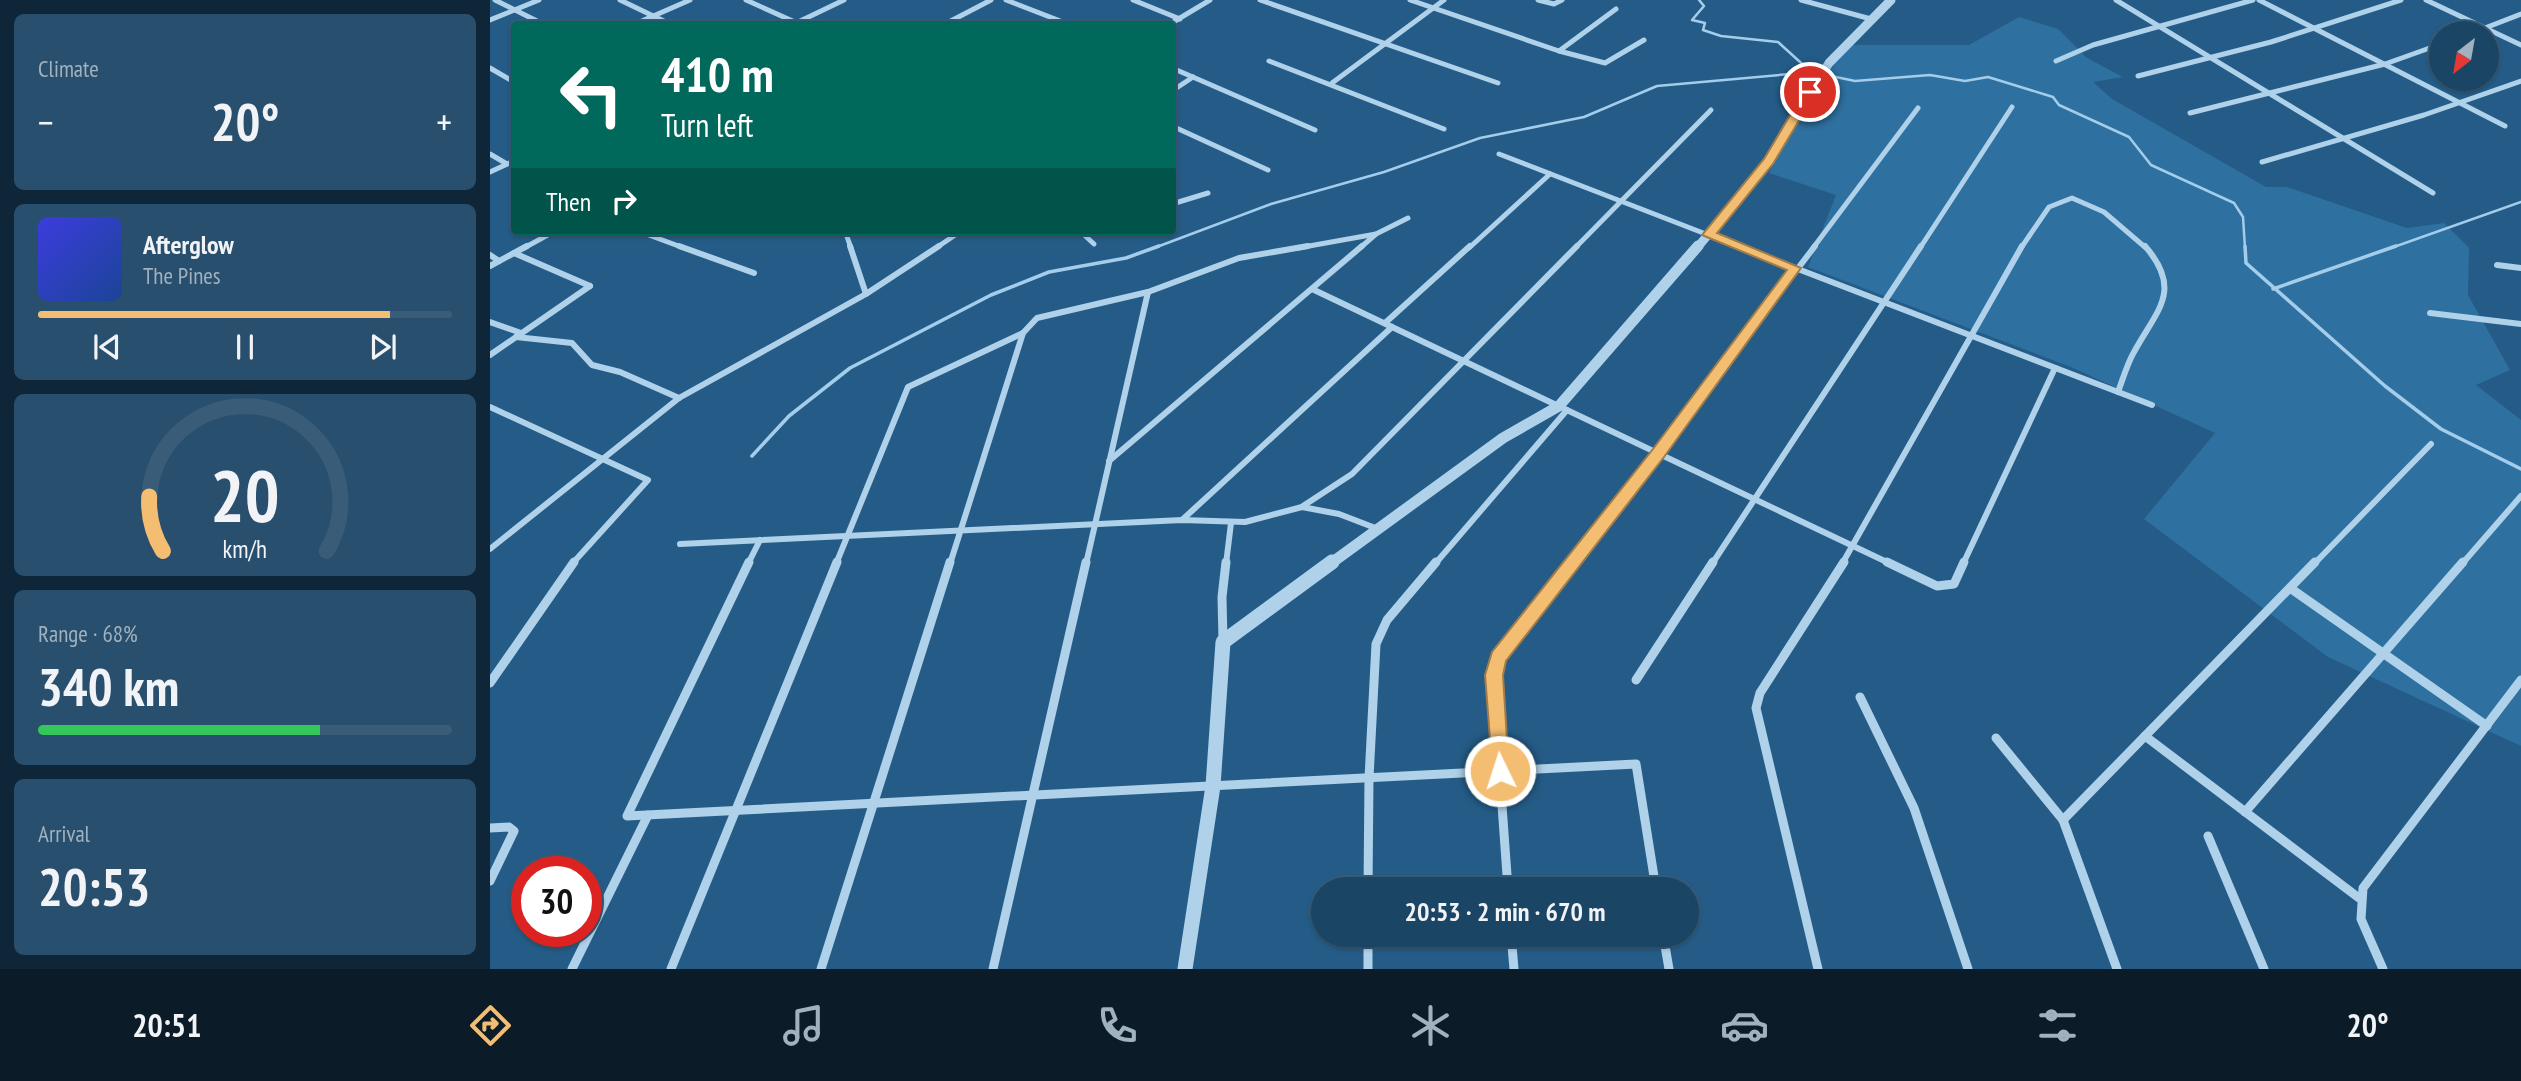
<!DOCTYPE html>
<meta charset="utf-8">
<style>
:root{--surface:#1b4565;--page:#284f6e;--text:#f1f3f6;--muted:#a0b1bf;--line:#395d79;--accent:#f4be72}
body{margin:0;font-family:"PT Sans Narrow",sans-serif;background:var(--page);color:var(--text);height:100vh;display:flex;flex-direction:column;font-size:26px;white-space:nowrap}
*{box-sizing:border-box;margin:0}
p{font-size:23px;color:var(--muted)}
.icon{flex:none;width:38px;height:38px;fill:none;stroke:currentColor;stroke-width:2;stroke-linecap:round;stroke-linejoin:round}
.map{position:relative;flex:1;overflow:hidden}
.panel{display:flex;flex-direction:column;gap:14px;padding:14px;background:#0f2638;width:490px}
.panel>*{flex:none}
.banner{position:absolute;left:21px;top:21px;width:665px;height:214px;border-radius:7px;box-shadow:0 2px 5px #0004,0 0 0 2px var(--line);background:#00695c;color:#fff;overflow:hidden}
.needle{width:46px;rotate:211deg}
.tools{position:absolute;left:1939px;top:21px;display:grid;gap:14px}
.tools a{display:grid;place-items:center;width:70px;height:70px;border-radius:50%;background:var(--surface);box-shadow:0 2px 5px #0004,0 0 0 2px var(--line);font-size:35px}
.speed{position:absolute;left:21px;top:856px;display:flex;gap:14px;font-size:35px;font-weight:700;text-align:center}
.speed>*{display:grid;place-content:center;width:91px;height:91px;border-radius:50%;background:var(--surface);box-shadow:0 2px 5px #0004,0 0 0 2px var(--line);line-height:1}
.speed .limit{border:10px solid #d22;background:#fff;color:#111}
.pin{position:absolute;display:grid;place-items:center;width:60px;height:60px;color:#fff;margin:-30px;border:4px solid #fff;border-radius:50%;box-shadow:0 2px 7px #0007}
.me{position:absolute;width:77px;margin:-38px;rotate:356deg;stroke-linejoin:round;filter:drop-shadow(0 0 5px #0008)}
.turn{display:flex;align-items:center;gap:24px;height:147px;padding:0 35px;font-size:32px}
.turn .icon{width:91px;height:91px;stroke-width:2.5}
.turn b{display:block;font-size:49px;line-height:60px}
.then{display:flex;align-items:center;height:66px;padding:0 35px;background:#0003;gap:14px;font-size:26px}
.big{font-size:52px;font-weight:700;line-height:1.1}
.panel .card{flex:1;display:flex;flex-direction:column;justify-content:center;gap:10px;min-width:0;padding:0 24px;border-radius:10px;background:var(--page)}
.panel .dial{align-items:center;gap:0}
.dial svg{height:182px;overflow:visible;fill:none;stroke:var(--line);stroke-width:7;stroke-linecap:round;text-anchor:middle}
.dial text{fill:var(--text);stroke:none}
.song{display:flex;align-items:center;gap:21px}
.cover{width:84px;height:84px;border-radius:10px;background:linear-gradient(135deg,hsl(240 70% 55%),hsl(220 70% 35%))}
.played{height:7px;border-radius:4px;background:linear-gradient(90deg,var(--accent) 85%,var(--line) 85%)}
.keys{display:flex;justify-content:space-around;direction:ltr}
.heat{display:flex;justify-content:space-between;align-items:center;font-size:38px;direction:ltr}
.charge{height:10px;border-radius:5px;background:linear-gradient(90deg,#34c759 68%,var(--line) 0)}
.trip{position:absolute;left:821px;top:877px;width:388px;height:70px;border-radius:35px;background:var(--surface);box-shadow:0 2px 5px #0004,0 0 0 2px var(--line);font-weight:700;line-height:70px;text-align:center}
.tab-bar{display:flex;height:112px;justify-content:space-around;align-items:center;background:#0b1c28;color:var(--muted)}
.tab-bar .icon{width:49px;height:49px}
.tab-bar .active{color:var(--accent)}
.tab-bar b{font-size:32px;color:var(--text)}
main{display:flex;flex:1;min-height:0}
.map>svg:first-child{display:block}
</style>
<main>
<section class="panel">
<div class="card"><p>Climate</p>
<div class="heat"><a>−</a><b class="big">20°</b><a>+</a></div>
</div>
<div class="card">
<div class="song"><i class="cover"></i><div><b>Afterglow</b><p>The Pines</p></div></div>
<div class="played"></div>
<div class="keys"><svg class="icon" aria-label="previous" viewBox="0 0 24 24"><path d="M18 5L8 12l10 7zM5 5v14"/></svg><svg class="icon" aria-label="pause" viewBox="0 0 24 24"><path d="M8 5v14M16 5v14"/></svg><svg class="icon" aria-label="next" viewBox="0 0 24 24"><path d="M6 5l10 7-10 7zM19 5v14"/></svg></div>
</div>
<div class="card dial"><svg viewBox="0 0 100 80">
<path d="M14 69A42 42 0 1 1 86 69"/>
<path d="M14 69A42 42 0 0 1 8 45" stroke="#f4be72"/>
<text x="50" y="56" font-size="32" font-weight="700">20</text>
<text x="50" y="72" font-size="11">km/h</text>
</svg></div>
<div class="card"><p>Range · 68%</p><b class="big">340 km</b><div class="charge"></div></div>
<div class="card"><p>Arrival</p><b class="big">20:53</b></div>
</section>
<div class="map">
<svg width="2031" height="969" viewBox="0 0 2031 969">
<rect width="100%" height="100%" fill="#245c87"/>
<path fill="#2e709f" d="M1529,17L1568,29L1597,58L1633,77L1603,82L1622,99L1776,187H1797L1917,228L1954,223L1979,248L1978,295L2020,370L1986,385L2031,420V746L1838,657L1654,519L1725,433L1581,367L1318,267L1346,195L1279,173L1321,95L1359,45H1479Z"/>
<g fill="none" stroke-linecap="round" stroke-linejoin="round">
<g stroke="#a3cdea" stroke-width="2.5">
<path d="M1209,0L1214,6L1202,20L1215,23L1213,30L1231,36L1288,42L1321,72"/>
<path d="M664,248L781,204L894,172L990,138L1094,117L1167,86L1322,72L1365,81L1440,75L1475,81L1498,77L1563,97L1569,105L1639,137L1661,165L1744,203L1753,217L1755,248"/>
<path d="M1901,248L2031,202"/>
</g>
<g stroke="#a3cdea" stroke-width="3.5">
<path d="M1755,246L1756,263L1895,386L1951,429L2031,469"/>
<path d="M1783,289L1906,246"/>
<path d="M262,456L299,416L360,368L501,295L559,272L636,258L669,246"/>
</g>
<g stroke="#afd1e9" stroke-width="5">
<path d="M5,0L53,24"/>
<path d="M130,0L180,24"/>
<path d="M256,0L307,23"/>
<path d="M516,0L578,24"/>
<path d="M643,0L690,19"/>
<path d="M770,0L1008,83"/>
<path d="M920,0L1069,51L1126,9"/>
<path d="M1048,0L1064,4L1072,0"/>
<path d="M1311,0L1381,19"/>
<path d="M1626,0L1943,193"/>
<path d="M1769,0L2015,126"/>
<path d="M1936,0L2031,45"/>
<path d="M0,20L49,0"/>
<path d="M145,24L200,0"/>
<path d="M304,24L354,0"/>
<path d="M455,24L501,0"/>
<path d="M680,24L720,0"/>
<path d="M1982,33L2031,14"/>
<path d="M1069,51L1115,63L1154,40"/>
<path d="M779,61L954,129"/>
<path d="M1566,61L1603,45L1763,0"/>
<path d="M0,68L24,82"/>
<path d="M682,68L825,130"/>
<path d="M1648,76L1781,42L1911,0"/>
<path d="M842,83L954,0"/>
<path d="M682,91L703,77"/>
<path d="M1700,113L1895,64L1951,44"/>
<path d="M682,126L778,170"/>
<path d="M0,154L17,164"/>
<path d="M1009,154L1252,248"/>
<path d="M1772,162L1934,115L2031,81"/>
<path d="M0,172L24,161"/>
<path d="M682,204L718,193"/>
<path d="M148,231L194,248"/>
<path d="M355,231L361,248"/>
<path d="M590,231L604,244"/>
<path d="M34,248L65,231"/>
<path d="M446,248L471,231"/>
<path d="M808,248L886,234"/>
<path d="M870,248L886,234L918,218"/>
<path d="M979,248L1060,174"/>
<path d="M1085,248L1221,110"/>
<path d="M1323,248L1428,108"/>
<path d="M1430,248L1522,107"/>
<path d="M1531,248L1559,207L1582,198L1614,212L1656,248"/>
</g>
<g stroke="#afd1e9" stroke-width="6">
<path d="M189,246L264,273"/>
<path d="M360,246L376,294"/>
<path d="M1248,246L1662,405"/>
<path d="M24,253L100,286"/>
<path d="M0,255L9,261"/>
<path d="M2007,265L2031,268"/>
<path d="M0,266L37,246"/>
<path d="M822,289L1401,564"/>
<path d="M1940,313L2031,324"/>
<path d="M0,322L31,333"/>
<path d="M895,323L980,246"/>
<path d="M26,337L82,343L102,365L130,372L189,398"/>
<path d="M0,355L100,286"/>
<path d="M1628,392C1633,379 1637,364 1644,352C1666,311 1694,291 1655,246"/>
<path d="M0,407L158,480L82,564"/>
<path d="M619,461L872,246"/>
<path d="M813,506L862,474L1087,246"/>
<path d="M692,520L902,327"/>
<path d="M190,544L692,520L755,522L812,507L849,514L888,529"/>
<path d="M0,549L189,398L376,294L449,246"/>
<path d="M258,564L270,540"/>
<path d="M346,564L418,387L533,333"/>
<path d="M460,564L533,333L547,318L658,292L749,258L818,246"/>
<path d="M596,564L658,292"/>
<path d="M736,564L741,523"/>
<path d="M945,564L1077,410"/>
<path d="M1082,564L1325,246"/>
<path d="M1222,564L1431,246"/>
<path d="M1352,564L1532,246"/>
<path d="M1473,564L1565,368"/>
<path d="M1824,564L1941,444"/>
<path d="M1972,564L2031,496"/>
</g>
<g stroke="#afd1e9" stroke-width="9">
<path d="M259,562L137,816L1146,764L1166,889"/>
<path d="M1397,562L1447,586L1464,584L1474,562"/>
<path d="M1800,588L1997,726"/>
<path d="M733,641L732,597L736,562"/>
<path d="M1146,680L1223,562"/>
<path d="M0,683L84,562"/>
<path d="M1370,697L1424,808L1478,969"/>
<path d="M1655,736L1869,898"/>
<path d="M1506,738L1573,820L1627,969"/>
<path d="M1755,812L1973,562"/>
<path d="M1573,820L1825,562"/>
<path d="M0,828L19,827L24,831L0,881"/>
<path d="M1718,836L1774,969"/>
<path d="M878,889L879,778L886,644L897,620L946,562"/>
<path d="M1018,889L1004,694L1008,658L1083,562"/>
<path d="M878,934V969"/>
<path d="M1021,934L1024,969"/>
<path d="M1173,934L1179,969"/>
<path d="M82,969L158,815"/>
<path d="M181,969L347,562"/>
<path d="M331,969L460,562"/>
<path d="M503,969L596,562"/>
<path d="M1328,969L1266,708L1270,693L1354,562"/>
<path d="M1893,969L1871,919L1873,888L2031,680"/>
</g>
<path stroke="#afd1e9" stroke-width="9" d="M1207,248L1279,161L1339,63L1401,0"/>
<path stroke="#afd1e9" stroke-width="11" d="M840,564L1013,438L1069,406L1208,246"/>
<path stroke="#afd1e9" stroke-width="15" d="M695,969L723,786L733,642L842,562"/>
</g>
<path fill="#f4be72" stroke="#9f7c4a" stroke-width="2" d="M1320,88L1326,92L1283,164L1227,233L1311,268L1174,457L1016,661L1013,675L1019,771L1016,777L1010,780L1003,777L995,675L1002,652L1163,449L1297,270L1212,235L1274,159L1314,92Z"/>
</svg>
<div class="tools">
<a><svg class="needle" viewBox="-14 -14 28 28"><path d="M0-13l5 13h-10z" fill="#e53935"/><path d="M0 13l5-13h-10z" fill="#a0b1bf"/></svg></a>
</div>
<div class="speed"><div class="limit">30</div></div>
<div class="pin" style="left:1320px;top:92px;background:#d93025"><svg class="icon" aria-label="arrive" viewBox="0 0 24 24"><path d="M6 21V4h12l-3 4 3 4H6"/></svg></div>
<svg class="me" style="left:1010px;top:771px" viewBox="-20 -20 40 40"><circle r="17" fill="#f4be72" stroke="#fff" stroke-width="3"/><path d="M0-11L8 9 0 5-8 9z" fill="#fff"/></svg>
<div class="trip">20:53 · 2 min · 670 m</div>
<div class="banner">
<div class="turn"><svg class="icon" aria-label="left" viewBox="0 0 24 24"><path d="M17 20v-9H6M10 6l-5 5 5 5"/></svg><div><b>410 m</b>Turn left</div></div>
<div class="then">Then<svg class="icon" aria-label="right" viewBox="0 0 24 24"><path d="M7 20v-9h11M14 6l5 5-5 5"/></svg></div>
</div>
</div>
</main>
<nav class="tab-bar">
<b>20:51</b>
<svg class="icon active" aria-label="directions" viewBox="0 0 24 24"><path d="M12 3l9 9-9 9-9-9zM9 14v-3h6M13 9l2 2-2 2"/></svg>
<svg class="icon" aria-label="music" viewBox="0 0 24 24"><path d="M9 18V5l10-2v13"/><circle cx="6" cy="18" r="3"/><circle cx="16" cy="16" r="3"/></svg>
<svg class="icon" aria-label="phone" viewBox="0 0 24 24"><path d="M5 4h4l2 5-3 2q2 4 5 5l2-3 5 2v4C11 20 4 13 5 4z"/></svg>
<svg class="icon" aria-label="climate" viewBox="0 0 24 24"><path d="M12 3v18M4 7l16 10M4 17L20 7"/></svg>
<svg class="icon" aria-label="car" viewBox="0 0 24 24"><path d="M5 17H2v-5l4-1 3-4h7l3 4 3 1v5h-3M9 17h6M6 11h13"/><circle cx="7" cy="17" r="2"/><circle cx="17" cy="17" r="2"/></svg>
<svg class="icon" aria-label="filters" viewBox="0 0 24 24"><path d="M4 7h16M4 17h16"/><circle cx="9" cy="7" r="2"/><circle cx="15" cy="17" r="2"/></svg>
<b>20°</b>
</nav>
